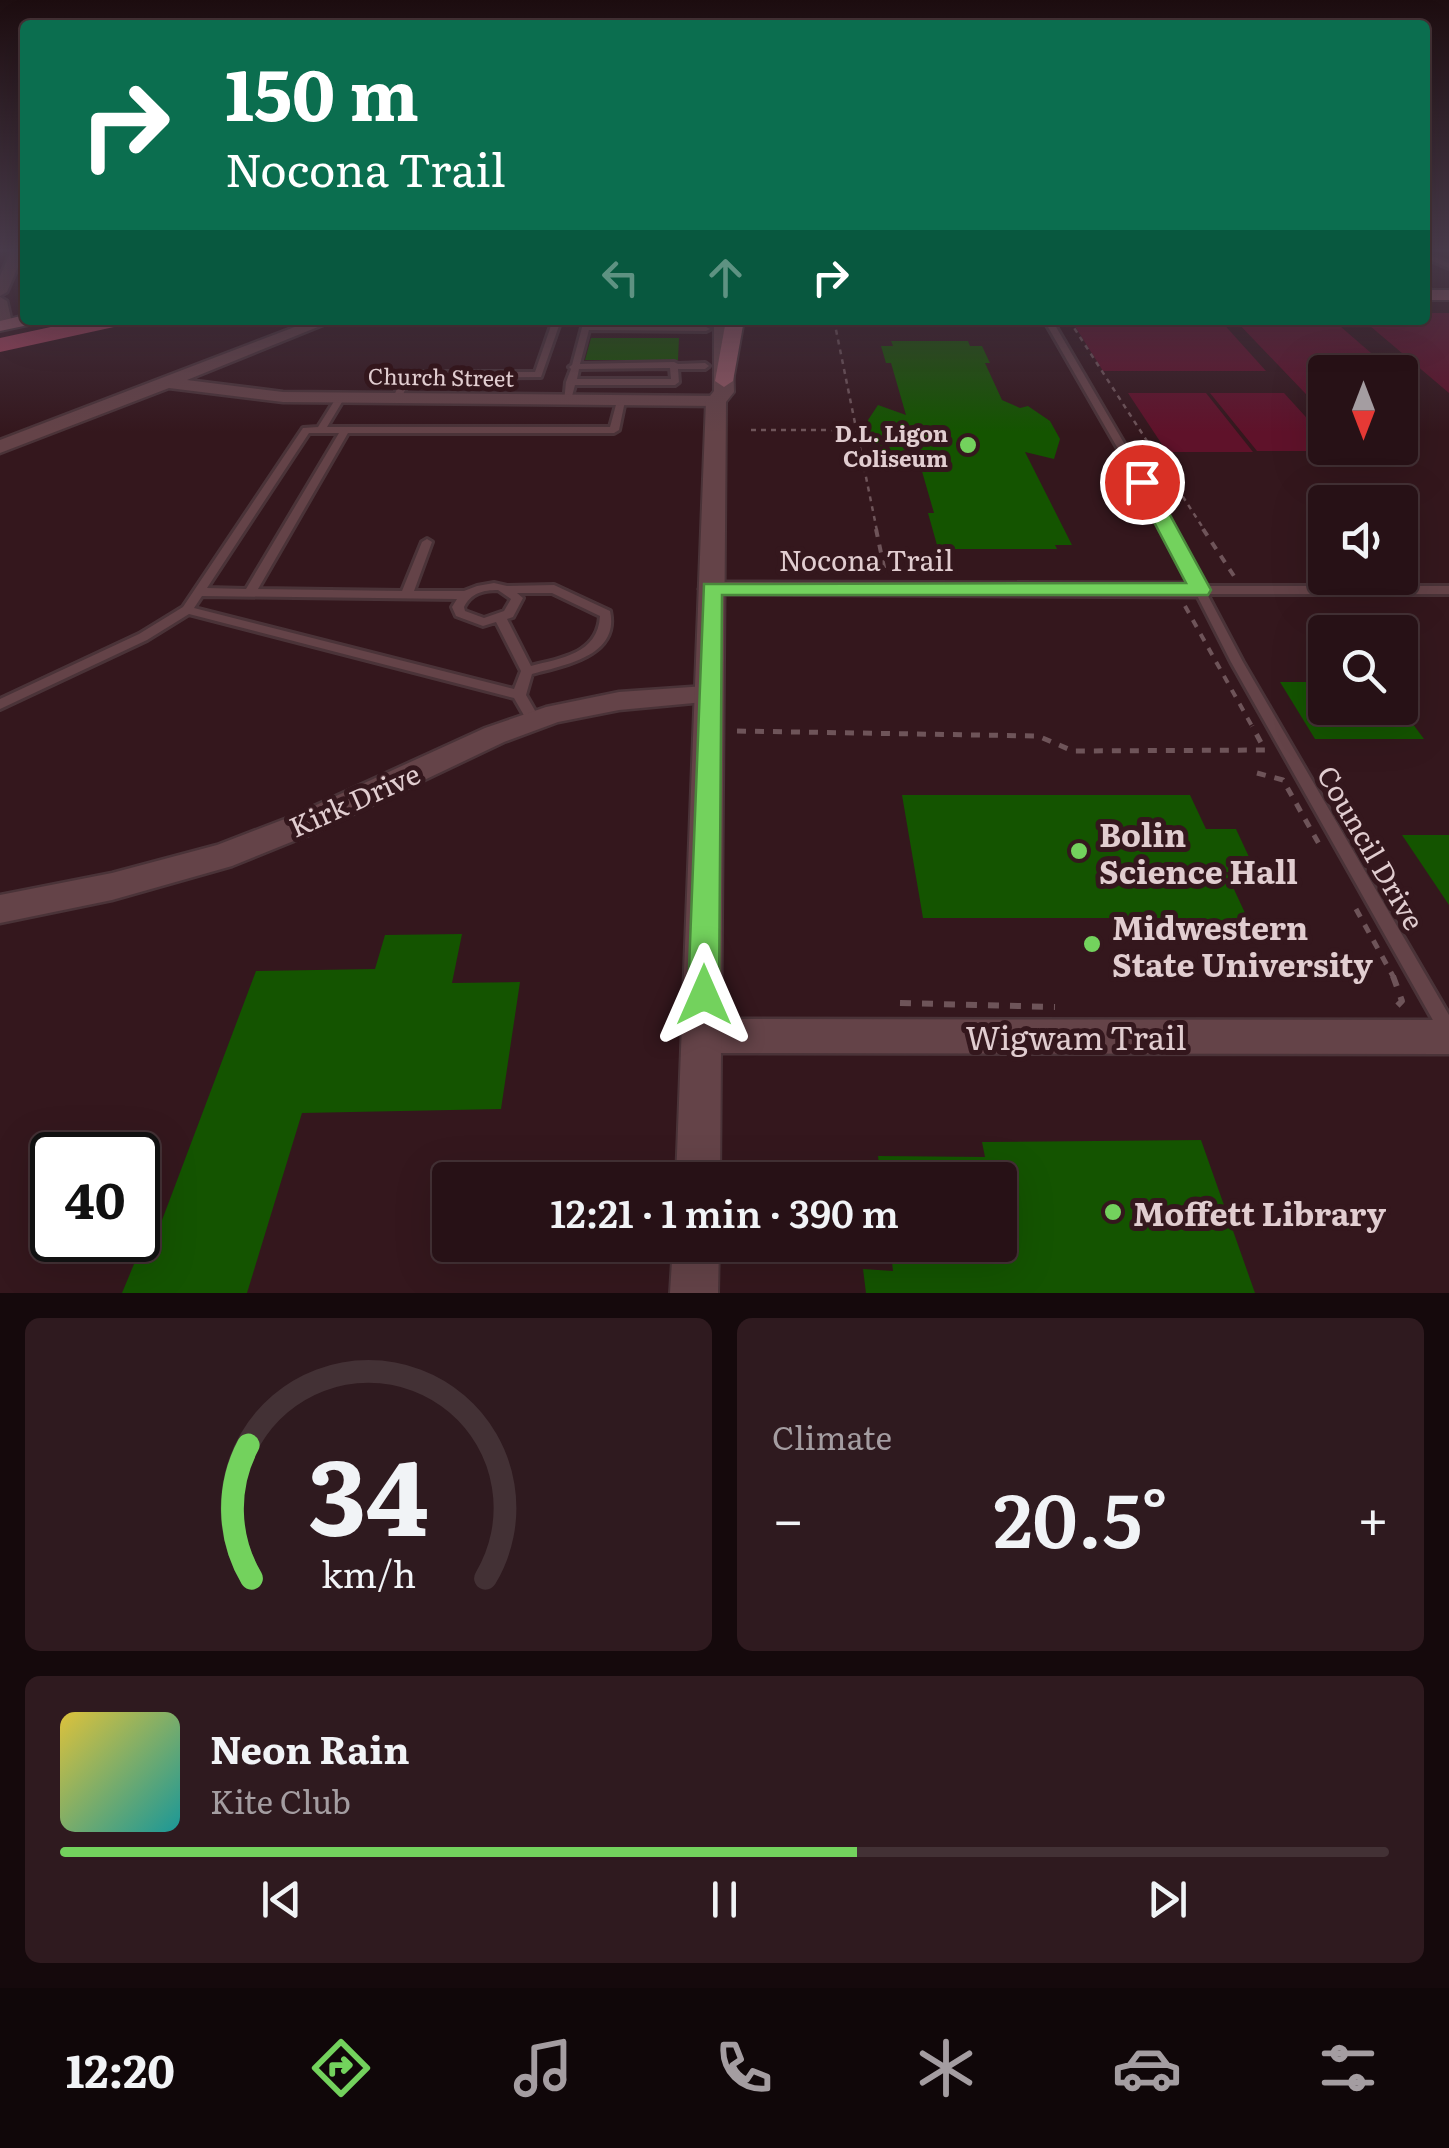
<!DOCTYPE html>
<meta charset="utf-8">
<style>
:root{--surface:#271116;--page:#2f1a1f;--text:#f1f3f6;--muted:#a49da1;--line:#433135;--accent:#73d25d}
body{margin:0;font-family:Literata,serif;background:var(--page);color:var(--text);height:100vh;display:flex;flex-direction:column;font-size:38px;white-space:nowrap}
*{box-sizing:border-box;margin:0}
p{font-size:32px;color:var(--muted)}
.icon{flex:none;width:55px;height:55px;fill:none;stroke:currentColor;stroke-width:2;stroke-linecap:round;stroke-linejoin:round}
.map{position:relative;height:1293px;overflow:hidden}
.panel{display:flex;flex-direction:column;gap:25px;padding:25px;background:#15090c;flex:1}
.panel>*{flex:none}
.banner{position:absolute;left:20px;top:20px;width:1410px;height:305px;border-radius:10px;box-shadow:0 10px 40px #0002,0 0 0 2px var(--line);background:#0b6e4f;color:#fff;overflow:hidden}
.needle{width:65px;rotate:180deg}
.buttons{position:absolute;left:1308px;top:355px;display:grid;gap:20px}
.buttons a{display:grid;place-items:center;width:110px;height:110px;border-radius:10px;background:var(--surface);box-shadow:0 10px 40px #0002,0 0 0 2px var(--line);font-size:50px}
.speed{position:absolute;left:30px;top:1132px;display:flex;gap:20px;font-size:50px;font-weight:700;text-align:center}
.speed>*{display:grid;place-content:center;width:130px;height:130px;border-radius:50%;background:var(--surface);box-shadow:0 10px 40px #0002,0 0 0 2px var(--line);line-height:1}
.speed .limit{border:5px solid #111;border-radius:15px;background:#fff;color:#111}
.pin{position:absolute;display:grid;place-items:center;width:85px;height:85px;color:#fff;margin:-42px;border:5px solid #fff;border-radius:50%;box-shadow:0 2px 10px #0007}
.me{position:absolute;width:110px;margin:-55px;rotate:0deg;stroke-linejoin:round;filter:drop-shadow(0 0 8px #0008)}
.turn{display:flex;align-items:center;gap:35px;height:210px;padding:0 40px;font-size:45px}
.turn .icon{width:130px;height:130px;stroke-width:2.5}
.turn b{display:block;font-size:70px;line-height:85px}
.lanes{display:flex;align-items:center;height:95px;padding:0 40px;background:#0003;justify-content:center;gap:50px;direction:ltr}
.lanes .off{opacity:.35}
.big{font-size:75px;font-weight:600;line-height:1.1}
.panel .card{flex:1;display:flex;flex-direction:column;justify-content:center;gap:15px;min-width:0;padding:0 35px;border-radius:15px;background:var(--page)}
.panel .dial{align-items:center;gap:0}
.dial svg{height:260px;overflow:visible;fill:none;stroke:var(--line);stroke-width:7;stroke-linecap:round;text-anchor:middle}
.dial text{fill:var(--text);stroke:none}
.song{display:flex;align-items:center;gap:30px}
.cover{width:120px;height:120px;border-radius:15px;background:linear-gradient(135deg,hsl(50 70% 55%),hsl(180 70% 35%))}
.played{height:10px;border-radius:5px;background:linear-gradient(90deg,var(--accent) 60%,var(--line) 60%)}
.keys{display:flex;justify-content:space-around;direction:ltr}
.heat{display:flex;justify-content:space-between;align-items:center;font-size:55px;direction:ltr}
.panel .tiles{flex:1;display:grid;gap:25px;grid-template-columns:1fr 1fr}
.card:last-child{grid-column:span 2}
.trip{position:absolute;left:432px;top:1162px;width:585px;height:100px;border-radius:10px;background:var(--surface);box-shadow:0 10px 40px #0002,0 0 0 2px var(--line);font-weight:600;line-height:100px;text-align:center}
.tab-bar{display:flex;height:160px;justify-content:space-around;align-items:center;background:#100709;color:var(--muted)}
.tab-bar .icon{width:70px;height:70px}
.tab-bar .selected{color:var(--accent)}
.tab-bar b{font-size:45px;color:var(--text)}
.map>svg:first-child{display:block}
</style>
<div class="map">
<svg width="1449" height="1293" viewBox="0 0 1449 1293">
<rect width="100%" height="100%" fill="#34171d"/>
<g fill="#5f122a">
<path d="M1425,313H1449V393L1363,320H1425Z"/>
<path d="M1071,320H1220L1266,371H1103Z"/>
<path d="M1235,320H1333L1393,372H1325V414Z"/>
<path d="M1128,393H1206L1253,452H1167Z"/>
<path d="M1210,393H1284L1325,438V448L1338,451H1257Z"/>
</g>
<g fill="none" stroke-linecap="round" stroke-linejoin="round">
<path fill="#a04158" fill-rule="evenodd" d="M83,320H127L123,325L0,352V338Z"/>
</g>
<g fill="#145400">
<path d="M591,338H679L678,360H585Z"/>
<path d="M891,341H968L970,346H982L990,363H985L1002,400L1020,408L1028,406L1050,421L1060,439L1054,459L1025,452L1072,545H1055L1057,549H952L951,545H937L928,513H934L919,461L906,454L890,458L875,445L868,431V420L878,405L906,415L891,363H886L881,346H893Z"/>
<path d="M1280,682H1325V708H1401L1424,739H1315Z"/>
<path d="M902,795H1190L1206,829H1236L1256,872H1226L1257,939H1176L1168,918H923Z"/>
<path d="M1402,835H1449V905Z"/>
<path d="M462,934L452,983L520,982L501,1109L302,1113L247,1293H122L139,1252H150L256,971L375,969L385,935Z"/>
<path d="M1201,1140L1255,1293H866L863,1269L893,1271L890,1245H1000V1180H881L878,1156L985,1157L982,1142Z"/>
</g>
<g fill="none" stroke-linecap="round" stroke-linejoin="round">
<g stroke="#4a3338" stroke-width="6">
<g id="service">
<path d="M1425,253L1449,263V268L1425,258Z"/>
<path d="M553,320H561L541,377L424,378L407,386L400,400L393,398L400,382L423,372H535Z"/>
<path d="M584,320H590V326L706,327L710,329L706,331L589,330L580,364L674,362L678,364L705,363L709,366L705,369H678L679,382L675,385H575L571,400L564,402L566,382L571,369L569,367L572,365ZM670,368L671,379H577L579,369Z"/>
<path d="M1044,320H1052L1166,515L1204,586H1449V594H1207L1243,662L1449,1015V1041L1443,1038L1231,662L1156,515Z"/>
<path d="M341,394L345,397L327,427H610L617,401L621,398L625,401L619,430L614,433H348L258,589L402,591L422,542L427,539L432,542L414,591H464L477,586L494,583L507,586L554,585L610,611C620,656 565,665 532,674L526,695L541,721L539,724H529L514,698L189,614L147,640L0,709V699L139,634L183,607L303,428L318,427L338,395ZM309,433H339L246,589L207,588ZM498,590L511,599L504,611L484,618L465,611L464,607C471,593 483,590 498,590ZM517,593H552L600,616C598,654 561,658 531,666L507,619L513,617L523,598ZM202,596L457,599L452,607L456,616L483,626L496,622L521,671L514,689L194,608Z"/>
</g>
</g>
<g stroke="#4a3338" stroke-width="5">
<g id="minor">
<path d="M11,251H25L7,292L0,296V276Z"/>
<path d="M0,297L7,301L13,327L0,325Z"/>
<path d="M313,320H335L187,380L283,392L716,396L725,401L716,406L283,402L169,388L0,453V440Z"/>
<path d="M711,582L1200,583L1212,590L1200,597L703,594L699,589Z"/>
<path d="M706,686L715,689L719,695L715,701L619,710L558,722L504,742L311,834L232,866L112,900L0,923V895L112,873L217,845L290,817L485,728L546,707L619,692Z"/>
<path d="M703,1019L1449,1020V1054L703,1053L690,1048L685,1036L690,1024Z"/>
</g>
</g>
<g stroke="#4a3338" stroke-width="4">
<g id="tertiary">
<path d="M714,320H732L734,392L726,402L720,1180H676L706,401L714,391Z"/>
<path d="M673,1245H719L718,1293H670Z"/>
</g>
</g>
<g stroke="#4a3338" stroke-width="4">
<g id="secondary">
<rect x="1425" y="290" width="24" height="10"/>
<path d="M25,315V320H36L33,324L0,331V321Z"/>
<path d="M726,320H744L733,381L724,387L715,381Z"/>
</g>
</g>
<g stroke="#6e5459" stroke-width="2.5" stroke-dasharray="5 5" stroke-linecap="butt">
<path d="M834,320L877,531"/>
<path d="M1069,320L1205,531"/>
<path d="M751,430H856"/>
</g>
<g stroke="#6e5459" stroke-width="4" stroke-dasharray="8 8" stroke-linecap="butt">
<path d="M876,529L885,572"/>
<path d="M1203,529L1234,576"/>
<path d="M1185,606L1253,728"/>
</g>
<g stroke="#6e5459" stroke-width="5" stroke-dasharray="9 9" stroke-linecap="butt">
<path d="M737,731L1038,736L1073,751L1265,750L1252,726"/>
<path d="M1257,773L1283,780L1319,844"/>
<path d="M1356,909L1394,978"/>
</g>
<g stroke="#6e5459" stroke-width="6" stroke-dasharray="11 11" stroke-linecap="butt">
<path d="M1393,976L1402,1001L1395,1008"/>
<path d="M900,1003L1055,1007"/>
</g>
<use href="#service" fill="#644348" fill-rule="evenodd"/>
<use href="#minor" fill="#644348" fill-rule="evenodd"/>
<use href="#tertiary" fill="#644348" fill-rule="evenodd"/>
<use href="#secondary" fill="#8f5661" fill-rule="evenodd"/>
</g>
<linearGradient id="sky" x2="0" y2="1"><stop stop-color="#1d0d10"/><stop offset="0.58" stop-color="#4a3c4c"/><stop offset="1" stop-color="#4a3c4c" stop-opacity="0"/></linearGradient>
<rect width="1449" height="432" fill="url(#sky)"/>
<path fill="#73d25d" stroke="#4b883c" stroke-width="2.5" d="M1142,477L1152,482L1211,590L1208,595H722L719,995L715,1005L704,1009L692,1005L688,995L704,584L1186,583L1133,482Z"/>
<g fill="#73d25d" stroke="#34171d" stroke-width="4">
<circle cx="968" cy="445" r="10"/>
<circle cx="1079" cy="851" r="10"/>
<circle cx="1092" cy="944" r="10"/>
<circle cx="1113" cy="1212" r="10"/>
</g>
<g text-anchor="middle" dominant-baseline="central" stroke-width="10" stroke-linejoin="round" paint-order="stroke">
<g font-size="22" fill="#e1cdd0" stroke="#34171d">
<text transform="translate(441 376) rotate(1)">Church Street</text>
</g>
<g font-size="22" font-weight="bold" fill="#e1cdd0" stroke="#34171d" text-anchor="end">
<text x="948" y="432">D.L. Ligon<tspan x="948" dy="25">Coliseum</tspan></text>
</g>
<g font-size="28" fill="#e1cdd0" stroke="#34171d">
<text x="866" y="559">Nocona Trail</text>
<text transform="translate(354 799) rotate(-24)">Kirk Drive</text>
<text transform="translate(1372 847) rotate(60)">Council Drive</text>
</g>
<g font-size="32" font-weight="bold" fill="#e1cdd0" stroke="#34171d" text-anchor="start">
<text x="1099" y="833">Bolin<tspan x="1099" dy="37">Science Hall</tspan></text>
<text x="1112" y="926">Midwestern<tspan x="1112" dy="37">State University</tspan></text>
<text x="1133" y="1212">Moffett Library</text>
</g>
<g font-size="32" fill="#e1cdd0" stroke="#34171d">
<text x="1076" y="1036">Wigwam Trail</text>
</g>
</g>
</svg>
<div class="buttons">
<a><svg class="needle" viewBox="-14 -14 28 28"><path d="M0-13l5 13h-10z" fill="#e53935"/><path d="M0 13l5-13h-10z" fill="#a49da1"/></svg></a>
<a><svg class="icon" aria-label="sound" viewBox="0 0 24 24"><path d="M4 9h4l5-4v14l-5-4H4zM17 9q2 3 0 6"/></svg></a>
<a><svg class="icon" aria-label="search" viewBox="0 0 24 24"><circle cx="10" cy="10" r="6"/><path d="M15 15l6 6"/></svg></a>
</div>
<div class="speed"><div class="limit">40</div></div>
<div class="pin" style="left:1142px;top:482px;background:#d93025"><svg class="icon" aria-label="arrive" viewBox="0 0 24 24"><path d="M6 21V4h12l-3 4 3 4H6"/></svg></div>
<svg class="me" style="left:704px;top:995px" viewBox="-20 -20 40 40"><path d="M0-17L14 15 0 8-14 15z" fill="#73d25d" stroke="#fff" stroke-width="4"/></svg>
<div class="trip">12:21 · 1 min · 390 m</div>
<div class="banner">
<div class="turn"><svg class="icon" aria-label="right" viewBox="0 0 24 24"><path d="M7 20v-9h11M14 6l5 5-5 5"/></svg><div><b>150 m</b>Nocona Trail</div></div>
<div class="lanes"><svg class="icon off" aria-label="left" viewBox="0 0 24 24"><path d="M17 20v-9H6M10 6l-5 5 5 5"/></svg><svg class="icon off" aria-label="ahead" viewBox="0 0 24 24"><path d="M12 20V5M6 11l6-6 6 6"/></svg><svg class="icon" aria-label="right" viewBox="0 0 24 24"><path d="M7 20v-9h11M14 6l5 5-5 5"/></svg></div>
</div>
</div>
<section class="panel">
<div class="tiles">
<div class="card dial"><svg viewBox="0 0 100 80">
<path d="M14 69A42 42 0 1 1 86 69"/>
<path d="M14 69A42 42 0 0 1 13 28" stroke="#73d25d"/>
<text x="50" y="56" font-size="32" font-weight="700">34</text>
<text x="50" y="72" font-size="11">km/h</text>
</svg></div>
<div class="card"><p>Climate</p>
<div class="heat"><a>−</a><b class="big">20.5°</b><a>+</a></div>
</div>
<div class="card">
<div class="song"><i class="cover"></i><div><b>Neon Rain</b><p>Kite Club</p></div></div>
<div class="played"></div>
<div class="keys"><svg class="icon" aria-label="previous" viewBox="0 0 24 24"><path d="M18 5L8 12l10 7zM5 5v14"/></svg><svg class="icon" aria-label="pause" viewBox="0 0 24 24"><path d="M8 5v14M16 5v14"/></svg><svg class="icon" aria-label="next" viewBox="0 0 24 24"><path d="M6 5l10 7-10 7zM19 5v14"/></svg></div>
</div>
</div>
</section>
<nav class="tab-bar">
<b>12:20</b>
<svg class="icon selected" aria-label="directions" viewBox="0 0 24 24"><path d="M12 3l9 9-9 9-9-9zM9 14v-3h6M13 9l2 2-2 2"/></svg>
<svg class="icon" aria-label="music" viewBox="0 0 24 24"><path d="M9 18V5l10-2v13"/><circle cx="6" cy="18" r="3"/><circle cx="16" cy="16" r="3"/></svg>
<svg class="icon" aria-label="phone" viewBox="0 0 24 24"><path d="M5 4h4l2 5-3 2q2 4 5 5l2-3 5 2v4C11 20 4 13 5 4z"/></svg>
<svg class="icon" aria-label="climate" viewBox="0 0 24 24"><path d="M12 3v18M4 7l16 10M4 17L20 7"/></svg>
<svg class="icon" aria-label="car" viewBox="0 0 24 24"><path d="M5 17H2v-5l4-1 3-4h7l3 4 3 1v5h-3M9 17h6M6 11h13"/><circle cx="7" cy="17" r="2"/><circle cx="17" cy="17" r="2"/></svg>
<svg class="icon" aria-label="filters" viewBox="0 0 24 24"><path d="M4 7h16M4 17h16"/><circle cx="9" cy="7" r="2"/><circle cx="15" cy="17" r="2"/></svg>
</nav>
